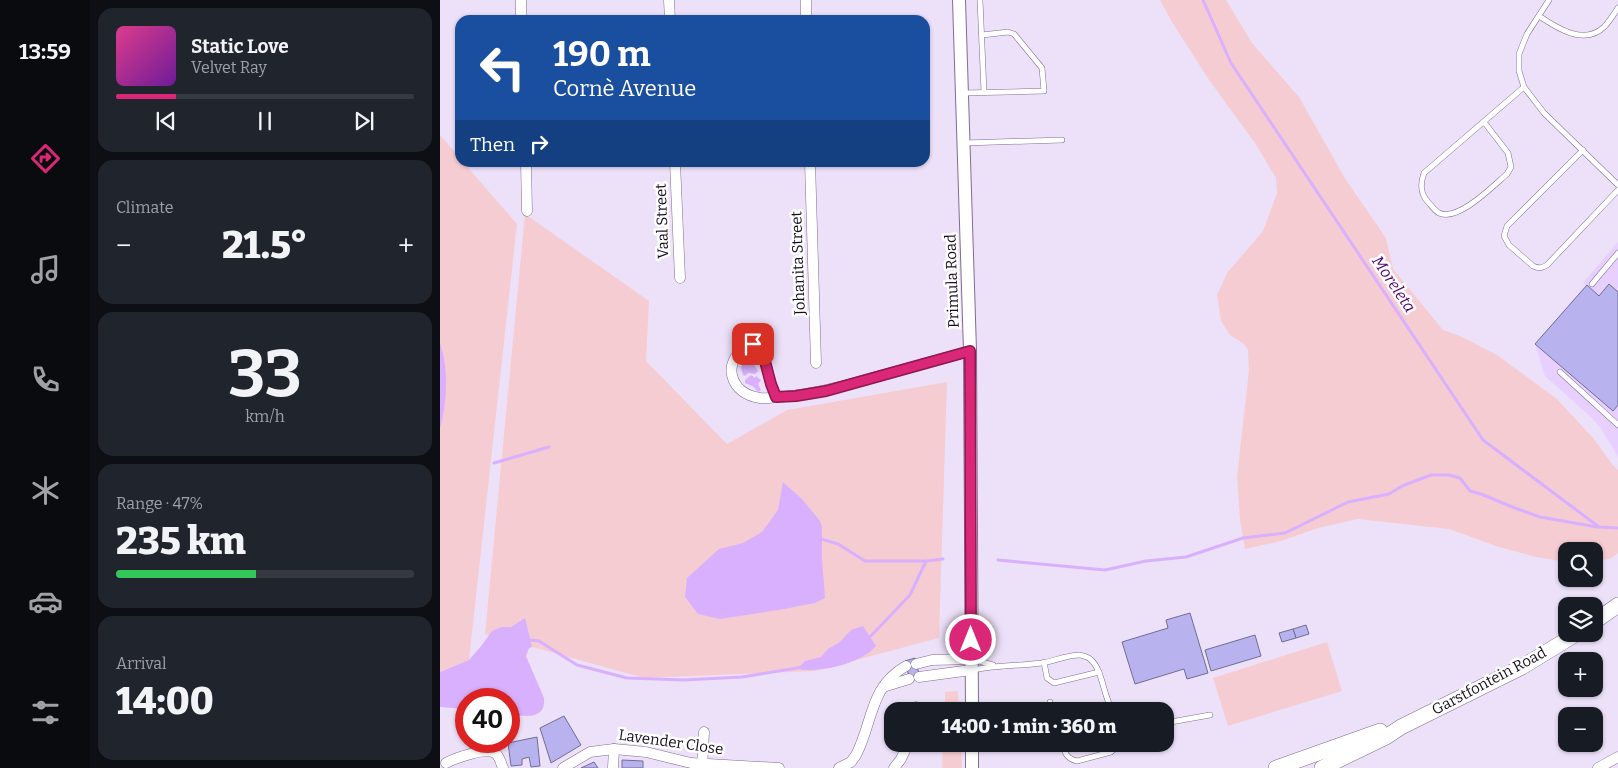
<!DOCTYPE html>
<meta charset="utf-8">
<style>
:root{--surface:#171b24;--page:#20242c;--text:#f1f3f6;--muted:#9ea1a6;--line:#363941;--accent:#db2777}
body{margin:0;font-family:Bitter,serif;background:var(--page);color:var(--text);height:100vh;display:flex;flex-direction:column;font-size:19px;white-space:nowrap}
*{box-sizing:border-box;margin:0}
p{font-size:16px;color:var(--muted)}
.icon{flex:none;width:28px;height:28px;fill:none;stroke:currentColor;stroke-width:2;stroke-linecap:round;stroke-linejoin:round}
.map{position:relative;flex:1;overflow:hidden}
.details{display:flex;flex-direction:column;gap:8px;padding:8px;background:#0d0f14;width:350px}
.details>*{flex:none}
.hud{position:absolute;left:15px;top:15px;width:475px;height:152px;border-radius:15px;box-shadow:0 1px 4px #0004;background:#1a4fa0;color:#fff;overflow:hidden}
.tools{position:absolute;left:1118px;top:542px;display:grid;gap:10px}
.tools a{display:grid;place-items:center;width:45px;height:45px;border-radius:10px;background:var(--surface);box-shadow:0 1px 4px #0004;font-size:25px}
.speed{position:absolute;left:15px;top:688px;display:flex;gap:10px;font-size:25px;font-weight:700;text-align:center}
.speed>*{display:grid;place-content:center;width:65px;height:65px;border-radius:50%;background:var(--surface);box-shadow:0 1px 4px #0004;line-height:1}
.speed .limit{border:8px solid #d22;background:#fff;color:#111}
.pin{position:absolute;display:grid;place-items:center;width:42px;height:42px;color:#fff;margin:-21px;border-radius:10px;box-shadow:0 2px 8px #0006}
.me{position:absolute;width:55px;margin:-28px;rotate:0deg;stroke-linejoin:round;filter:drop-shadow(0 0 4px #0008)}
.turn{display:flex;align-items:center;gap:18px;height:105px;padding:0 15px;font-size:22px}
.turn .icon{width:65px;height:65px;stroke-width:2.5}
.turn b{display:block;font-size:35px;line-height:42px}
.then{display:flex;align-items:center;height:48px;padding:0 15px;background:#0003;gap:10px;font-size:19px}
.big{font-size:38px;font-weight:800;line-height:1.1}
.details .tile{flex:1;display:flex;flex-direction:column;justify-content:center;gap:8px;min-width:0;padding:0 18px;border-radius:15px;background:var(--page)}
.details .dial{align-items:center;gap:0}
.dial b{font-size:65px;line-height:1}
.song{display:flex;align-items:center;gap:15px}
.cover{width:60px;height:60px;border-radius:8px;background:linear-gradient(135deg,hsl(330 70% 55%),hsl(280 70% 35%))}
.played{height:5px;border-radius:2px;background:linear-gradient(90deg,var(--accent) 20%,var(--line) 20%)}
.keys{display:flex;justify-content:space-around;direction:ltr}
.heat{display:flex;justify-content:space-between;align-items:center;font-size:28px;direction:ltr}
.charge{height:8px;border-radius:4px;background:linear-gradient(90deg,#34c759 47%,var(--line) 0)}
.trip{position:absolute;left:444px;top:702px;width:290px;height:50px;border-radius:15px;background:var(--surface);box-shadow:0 1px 4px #0004;font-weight:800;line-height:50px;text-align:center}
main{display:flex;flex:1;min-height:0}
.dock{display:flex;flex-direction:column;width:90px;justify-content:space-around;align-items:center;background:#090b0e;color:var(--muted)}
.dock .icon{width:35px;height:35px}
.dock .current{color:var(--accent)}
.dock b{font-size:22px;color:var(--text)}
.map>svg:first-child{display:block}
</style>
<main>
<nav class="dock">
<b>13:59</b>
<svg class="icon current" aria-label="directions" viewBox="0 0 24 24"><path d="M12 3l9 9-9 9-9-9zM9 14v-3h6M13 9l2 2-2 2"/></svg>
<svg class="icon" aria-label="music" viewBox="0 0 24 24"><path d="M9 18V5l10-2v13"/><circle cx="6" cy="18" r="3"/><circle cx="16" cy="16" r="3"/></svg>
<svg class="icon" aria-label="phone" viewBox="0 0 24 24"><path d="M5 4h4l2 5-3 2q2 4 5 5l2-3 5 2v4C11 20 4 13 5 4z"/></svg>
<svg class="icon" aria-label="climate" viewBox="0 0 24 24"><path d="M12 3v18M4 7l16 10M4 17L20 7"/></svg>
<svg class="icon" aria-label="car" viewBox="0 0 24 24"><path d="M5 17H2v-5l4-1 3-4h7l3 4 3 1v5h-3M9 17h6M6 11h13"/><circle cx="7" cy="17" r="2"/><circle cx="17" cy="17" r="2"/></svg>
<svg class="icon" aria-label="filters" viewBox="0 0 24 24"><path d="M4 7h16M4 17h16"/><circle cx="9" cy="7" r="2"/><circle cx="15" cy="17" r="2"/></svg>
</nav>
<section class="details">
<div class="tile">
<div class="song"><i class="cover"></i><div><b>Static Love</b><p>Velvet Ray</p></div></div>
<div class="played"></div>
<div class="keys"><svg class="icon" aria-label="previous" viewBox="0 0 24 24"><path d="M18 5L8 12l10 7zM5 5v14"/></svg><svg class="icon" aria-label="pause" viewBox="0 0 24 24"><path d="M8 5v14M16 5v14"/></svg><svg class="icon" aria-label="next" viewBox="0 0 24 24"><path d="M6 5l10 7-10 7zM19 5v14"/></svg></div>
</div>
<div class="tile"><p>Climate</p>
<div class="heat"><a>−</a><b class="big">21.5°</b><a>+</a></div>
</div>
<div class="tile dial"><b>33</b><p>km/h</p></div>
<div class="tile"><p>Range · 47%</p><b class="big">235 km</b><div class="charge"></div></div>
<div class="tile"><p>Arrival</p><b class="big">14:00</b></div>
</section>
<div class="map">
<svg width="1178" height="768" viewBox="0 0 1178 768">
<rect width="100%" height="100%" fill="#ede1f9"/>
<path fill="#e7cfff" d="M1178,242V457L1161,428L1152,418L1105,376L1095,344L1146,286L1143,283Z"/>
<g fill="#f6ccd3">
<path d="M720,0H786L812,43L859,97L906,180L946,238L953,269L1003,330L1020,336L1057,355L1117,399L1154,439L1172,464L1178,470V553L1170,559L1154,561V551H1126V562L1096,557L1059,547L1009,529L918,519L878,528L841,541L805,549L800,520L797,477L809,370L808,350L804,344L790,335L781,321L777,295L787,273L823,231L837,193L836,178L815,143L769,80L732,22Z"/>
<path d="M0,135L20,158V162L24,163L77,224L29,660L0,672Z"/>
<path d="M85,214L209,301L206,361L287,444L347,410L507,382L499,638L375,671L204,678L45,634Z"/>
<path d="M887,642L902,691L788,726L773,678Z"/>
<path d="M518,691L519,711H505V692Z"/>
<path d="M503,744H521L522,768H502Z"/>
</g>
<g fill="#d8b0fd">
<path d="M0,343C9,370 7,402 0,428Z"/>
<path d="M306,357H309L318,371L315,374L308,373L305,376L303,375L301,367Z"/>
<path d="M311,375L315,378L316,376L321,380L318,384L321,390L318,392L314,387L305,383V380Z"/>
<path d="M343,482L363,500L380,521L382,527V559L385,598L375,603L344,609L280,619L258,614L245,597L247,578L279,549L303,543L322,532L338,510Z"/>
<path d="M85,618L92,647L89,648L86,656L104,698C106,721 84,716 69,714V699H26V709L0,707V672L29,660L42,645L52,631L62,627H71Z"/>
<path d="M423,626L436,646C420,664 385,671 362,670L359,667L365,661L381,657L388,649L400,642L411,630Z"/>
</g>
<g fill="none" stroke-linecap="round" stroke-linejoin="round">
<g stroke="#d8b0fd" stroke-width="3">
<path d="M763,0L791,63L1043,440L1159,527L1178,528"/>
<path d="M54,463L109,447"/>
<path d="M381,539L398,544L425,561H486"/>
<path d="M558,560L665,570L706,561L746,557L803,538L845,533L908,502L949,494L962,486L991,475H1009L1020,478L1030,491L1041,494L1075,508L1100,517L1157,527"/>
<path d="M90,640L99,641L137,665L187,678L244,680L302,677L363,667"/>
<path d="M427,640L470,595L486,561L503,559"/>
</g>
</g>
<g fill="#b8b3ef" stroke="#706d93">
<path d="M1169,284L1178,292V405L1173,411L1095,344L1147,285L1159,296Z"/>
<path d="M750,613L768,673L747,679L744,669L695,684L682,642L728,628L726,620Z"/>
<path d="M866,625L869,634L856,638L853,629Z"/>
<path d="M853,629L856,638L842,642L839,633Z"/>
<path d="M815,635L821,656L771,671L765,650Z"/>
<path d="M475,658L480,678L470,681L465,661Z"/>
<path d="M124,716L141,745L111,763L100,728Z"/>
<path d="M97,737L100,766L91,767L89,757L82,759V765L71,766L68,743Z"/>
<path d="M182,760L203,761V768H182Z"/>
<path d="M154,762L158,768H141Z"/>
</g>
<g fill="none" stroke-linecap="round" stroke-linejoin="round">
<g stroke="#806d92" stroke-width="6">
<g id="service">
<path d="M540,0L544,92"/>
<path d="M1109,0L1087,34L1079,54V71L1084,87L1104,113L1178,185"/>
<path d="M1099,16C1117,28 1144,46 1164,27C1169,22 1174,14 1178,8"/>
<path d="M523,93L604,91L602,68L574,34L568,32L542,35"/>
<path d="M1044,122L1068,153L1071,167L1067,174C1053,186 1018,222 999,213C995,211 991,205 988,202C980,193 980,184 984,173L1084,87"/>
<path d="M525,143L622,140"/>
<path d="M1143,150L1067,226L1064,236L1069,245L1093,266C1099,269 1102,268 1107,265L1178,190"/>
<path d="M1152,284L1178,253"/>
<path d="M1120,372L1178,425"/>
<path d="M532,659L553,665"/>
<path d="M604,662L607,678L614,683L659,672"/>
<path d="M533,670C556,665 579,666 602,663C614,661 627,655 640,655C643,656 648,657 650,659C663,669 663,697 673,711"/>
<path d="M610,702L613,711"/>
<path d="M725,723L770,715"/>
<path d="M622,744C625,753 627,759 637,761L671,752L680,744"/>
</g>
</g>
<g stroke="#806d92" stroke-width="11">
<g id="minor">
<path d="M81,0V20"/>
<path d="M229,0L230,20"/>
<path d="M366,0V20"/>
<path d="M86,162L87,211"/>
<path d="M235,162L240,278"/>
<path d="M370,162L376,363"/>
<path d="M336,397L331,384L322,350L313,344C300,346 289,363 292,375C295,389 307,396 320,398C326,399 332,397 339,397C369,395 398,388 428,379C462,370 496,360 530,351"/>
<path d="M476,664L492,660L531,659"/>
<path d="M479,677L531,670"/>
<path d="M443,687L469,679"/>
<path d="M475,711L476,707"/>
<path d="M6,763C16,758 48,746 56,754C60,757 61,764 63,768"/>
<path d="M123,768L150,752L174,749L206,752L251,763L339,768"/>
<path d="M173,768L174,749"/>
<path d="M262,768L264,732"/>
<path d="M399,768L411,762L416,755C433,723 429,687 466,666"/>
<path d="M454,768L461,759L468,744"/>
<path d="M1158,768L1178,757"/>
</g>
</g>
<g stroke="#806d92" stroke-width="14">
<g id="tertiary">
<path d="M519,0L530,351L532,711"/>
<path d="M532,744V768"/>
</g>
</g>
<g stroke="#806d92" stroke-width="16">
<g id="secondary">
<path d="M1154,622L1178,605"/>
<path d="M836,768L940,731"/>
<path d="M882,768L946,737L961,727L1082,667L1136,634"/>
</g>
</g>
<use href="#service" stroke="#fff" stroke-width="5"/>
<use href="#minor" stroke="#fff" stroke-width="10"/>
<use href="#tertiary" stroke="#fff" stroke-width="12"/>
<use href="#secondary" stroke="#fff" stroke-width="15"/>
</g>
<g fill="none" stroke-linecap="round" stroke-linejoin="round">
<g stroke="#8e194d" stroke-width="12">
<path id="route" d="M313,344L322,350L331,384L336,397L356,396L386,391L530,351L531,640"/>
</g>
<use href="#route" stroke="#db2777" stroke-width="9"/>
</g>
<g text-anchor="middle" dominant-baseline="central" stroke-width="5" stroke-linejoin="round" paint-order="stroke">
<g font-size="15" fill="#160e1c" stroke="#fff">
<text transform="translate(222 221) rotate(-92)">Vaal Street</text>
<text transform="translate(358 263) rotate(-92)">Johanita Street</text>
<text transform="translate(512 281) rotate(-92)">Primula Road</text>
<text transform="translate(1049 681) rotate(-28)">Garstfontein Road</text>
<text transform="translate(231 742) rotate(8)">Lavender Close</text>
</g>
<g font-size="16" font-style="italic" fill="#4f0078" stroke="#fff">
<text transform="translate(954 284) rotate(56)">Moreleta</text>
</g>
</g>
</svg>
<div class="tools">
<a><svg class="icon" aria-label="search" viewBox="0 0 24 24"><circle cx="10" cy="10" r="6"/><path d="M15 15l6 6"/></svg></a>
<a><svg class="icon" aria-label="layers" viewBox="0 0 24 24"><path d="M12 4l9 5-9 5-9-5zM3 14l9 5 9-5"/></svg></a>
<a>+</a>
<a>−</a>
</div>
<div class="speed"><div class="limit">40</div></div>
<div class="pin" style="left:313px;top:344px;background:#d93025"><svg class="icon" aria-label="arrive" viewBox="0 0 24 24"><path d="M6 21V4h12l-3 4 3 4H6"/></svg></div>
<svg class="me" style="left:531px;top:640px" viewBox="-20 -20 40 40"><circle r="17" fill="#db2777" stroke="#fff" stroke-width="3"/><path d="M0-11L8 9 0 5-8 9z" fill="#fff"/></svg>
<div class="trip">14:00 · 1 min · 360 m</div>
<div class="hud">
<div class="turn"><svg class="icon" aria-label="left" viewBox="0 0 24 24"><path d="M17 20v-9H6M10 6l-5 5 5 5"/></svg><div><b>190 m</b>Cornè Avenue</div></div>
<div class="then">Then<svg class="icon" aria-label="right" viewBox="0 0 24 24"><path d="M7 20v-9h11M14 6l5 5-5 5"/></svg></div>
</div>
</div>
</main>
